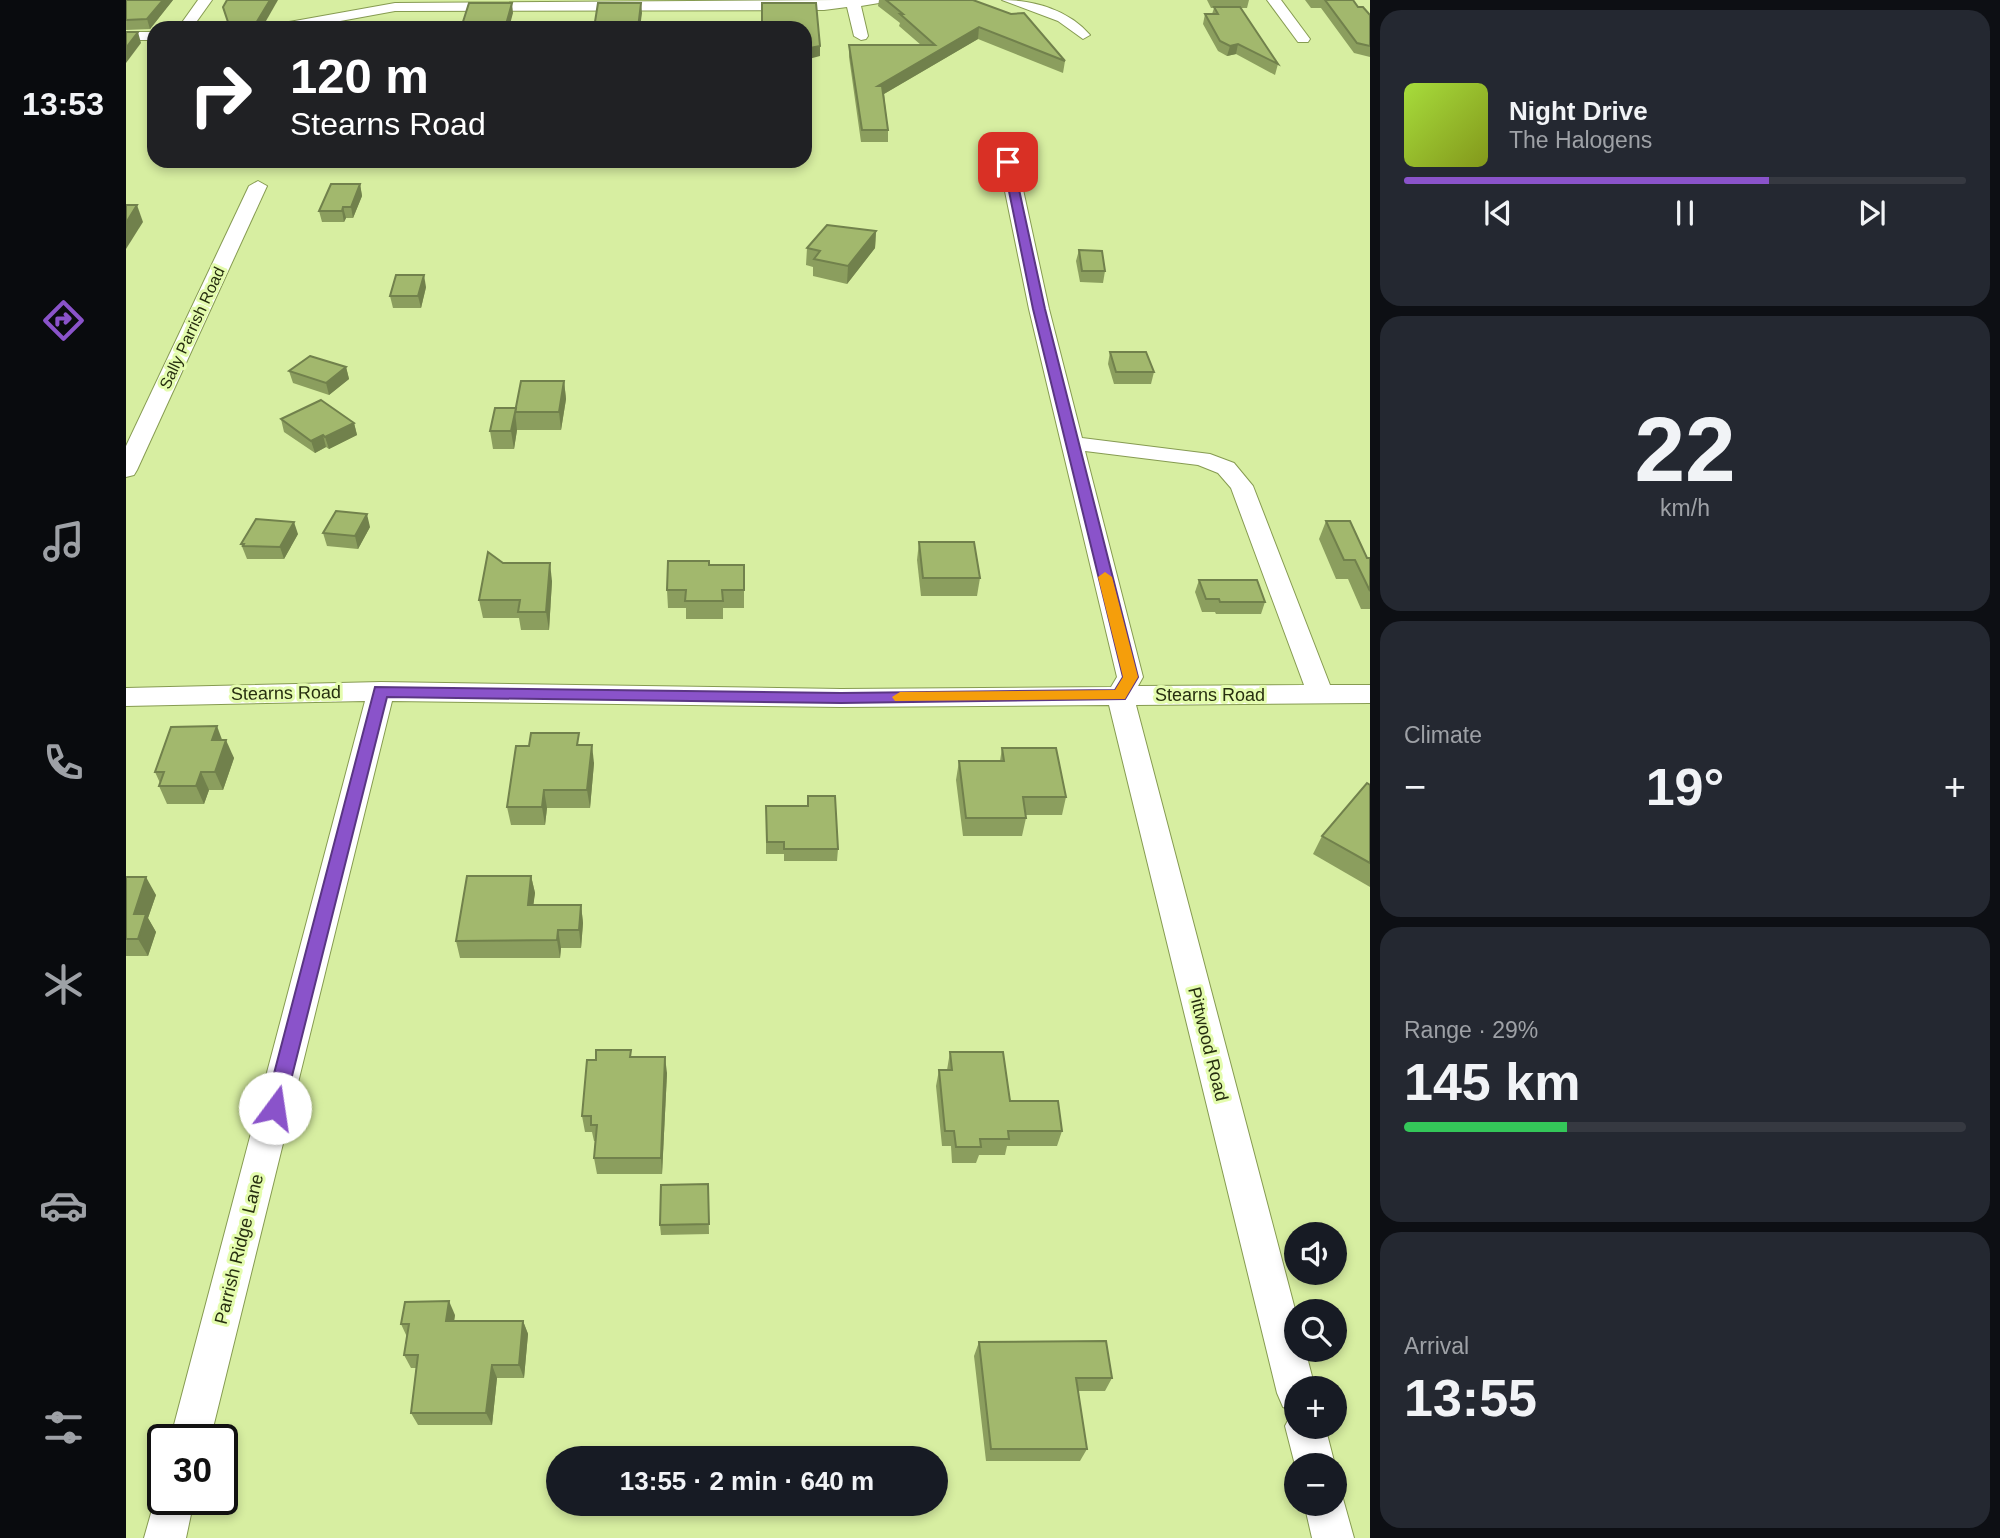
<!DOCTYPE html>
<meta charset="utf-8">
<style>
:root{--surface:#171b24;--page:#242831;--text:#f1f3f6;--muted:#9ea1a6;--line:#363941;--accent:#8a53ca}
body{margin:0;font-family:Helvetica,sans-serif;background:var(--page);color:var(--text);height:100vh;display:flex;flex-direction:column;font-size:26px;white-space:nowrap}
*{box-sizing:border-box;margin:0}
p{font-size:23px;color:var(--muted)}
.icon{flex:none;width:38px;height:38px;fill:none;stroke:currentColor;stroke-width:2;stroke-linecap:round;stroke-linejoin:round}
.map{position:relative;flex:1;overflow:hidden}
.sheet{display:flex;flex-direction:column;gap:10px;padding:10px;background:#0d0f14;width:630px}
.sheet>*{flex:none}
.hud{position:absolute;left:21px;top:21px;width:665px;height:147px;border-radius:21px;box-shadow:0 4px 10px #0003;background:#202124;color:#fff;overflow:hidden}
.fabs{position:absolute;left:1158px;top:1222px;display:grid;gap:14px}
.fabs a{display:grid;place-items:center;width:63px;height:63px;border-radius:50%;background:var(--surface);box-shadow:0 4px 10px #0003;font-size:35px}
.speed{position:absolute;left:21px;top:1424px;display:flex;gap:14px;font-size:35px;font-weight:700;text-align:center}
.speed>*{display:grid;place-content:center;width:91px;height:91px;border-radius:50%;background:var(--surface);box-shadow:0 4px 10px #0003;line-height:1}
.speed .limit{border:4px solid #111;border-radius:10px;background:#fff;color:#111}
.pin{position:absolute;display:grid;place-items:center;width:60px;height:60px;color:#fff;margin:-30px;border-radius:14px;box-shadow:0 4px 10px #0006}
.me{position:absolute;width:77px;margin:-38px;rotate:14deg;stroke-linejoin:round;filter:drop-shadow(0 0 5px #0008)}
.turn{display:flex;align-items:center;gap:24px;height:147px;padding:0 28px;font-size:32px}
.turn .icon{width:91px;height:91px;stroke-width:2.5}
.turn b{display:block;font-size:49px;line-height:60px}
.big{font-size:52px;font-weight:700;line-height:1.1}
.sheet .card{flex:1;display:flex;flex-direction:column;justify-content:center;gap:10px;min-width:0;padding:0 24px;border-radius:21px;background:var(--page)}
.sheet .dial{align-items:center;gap:0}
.dial b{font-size:91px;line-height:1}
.song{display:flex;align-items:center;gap:21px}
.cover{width:84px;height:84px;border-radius:10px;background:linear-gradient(135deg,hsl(80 70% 55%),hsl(70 70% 35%))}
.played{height:7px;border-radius:4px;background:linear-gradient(90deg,var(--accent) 65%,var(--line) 65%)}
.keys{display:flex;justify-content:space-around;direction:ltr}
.heat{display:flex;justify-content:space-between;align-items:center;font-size:38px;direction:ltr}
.charge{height:10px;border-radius:5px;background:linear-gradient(90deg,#34c759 29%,var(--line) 0)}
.trip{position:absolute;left:420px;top:1446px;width:402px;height:70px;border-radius:35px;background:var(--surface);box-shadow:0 4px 10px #0003;font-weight:700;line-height:70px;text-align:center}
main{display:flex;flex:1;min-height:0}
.dock{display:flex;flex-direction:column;width:126px;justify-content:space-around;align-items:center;background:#090b0e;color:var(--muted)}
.dock .icon{width:49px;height:49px}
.dock .selected{color:var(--accent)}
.dock b{font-size:32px;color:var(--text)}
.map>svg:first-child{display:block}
</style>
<main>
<nav class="dock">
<b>13:53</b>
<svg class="icon selected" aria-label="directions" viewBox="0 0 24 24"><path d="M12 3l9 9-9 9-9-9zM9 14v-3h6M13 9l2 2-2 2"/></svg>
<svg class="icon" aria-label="music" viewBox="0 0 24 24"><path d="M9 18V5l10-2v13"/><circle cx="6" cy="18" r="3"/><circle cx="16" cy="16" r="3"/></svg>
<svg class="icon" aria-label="phone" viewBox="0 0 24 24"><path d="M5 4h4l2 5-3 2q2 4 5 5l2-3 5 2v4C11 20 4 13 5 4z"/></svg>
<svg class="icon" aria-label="climate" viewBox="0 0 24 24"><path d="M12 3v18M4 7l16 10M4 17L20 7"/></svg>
<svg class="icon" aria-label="car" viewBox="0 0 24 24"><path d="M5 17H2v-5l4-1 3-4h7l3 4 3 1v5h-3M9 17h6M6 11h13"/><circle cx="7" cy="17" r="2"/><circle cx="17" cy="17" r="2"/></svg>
<svg class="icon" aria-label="filters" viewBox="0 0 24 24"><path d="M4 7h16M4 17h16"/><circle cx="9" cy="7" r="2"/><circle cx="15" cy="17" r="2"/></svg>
</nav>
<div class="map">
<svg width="1244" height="1538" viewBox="0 0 1244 1538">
<rect width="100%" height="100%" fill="#d7eea1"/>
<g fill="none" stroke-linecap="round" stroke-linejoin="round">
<g stroke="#869b51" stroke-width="2">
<g id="minor">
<path d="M72,0H86L66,28H52Z"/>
<path d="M712,0H755L753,3L735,6L742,36L740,39L735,40L728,36L721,7L698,10L269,11L176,28H145L152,24L269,3Z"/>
<path d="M876,0C908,0 943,10 964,35L957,39L932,21Z"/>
<path d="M1141,0H1155L1184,39L1182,42H1172Z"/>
<rect x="0" y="32" width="28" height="8"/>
<path d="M882,157L891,162L923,309L956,438L1084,454L1108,463L1127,486L1204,685H1244V703L1010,705L1171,1317V1349H1179L1189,1388H1171V1426H1199L1209,1465H1171V1470L1169,1465L1159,1426L1167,1411L1157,1407L1151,1393L983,705L715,707L266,701L84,1440H44L239,701L0,706V688L255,682L715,689L985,687L991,677L903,309L873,162ZM959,451L1072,465L1092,473L1105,488L1178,685L1012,686L1017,677Z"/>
<path d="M132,181L141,186L11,470L8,475L0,477V446L123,186Z"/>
<path d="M37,1484V1500H68L60,1538H18L33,1485Z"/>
<path d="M1209,1487L1214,1488L1228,1538H1186L1178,1503H1209Z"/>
</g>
</g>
<use href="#minor" fill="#fff" fill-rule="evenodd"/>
</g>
<g fill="#8b9e5e">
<path d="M0,0H47L24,29L0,30Z"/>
<path d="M753,0H847L939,61L937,73L852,39L758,94L762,130V142H735L723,57V45H795L773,26L774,23L752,6Z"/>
<path d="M1081,0H1123L1121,8H1115L1152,64L1149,75L1110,54L1101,56L1092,51L1077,24L1079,14H1086L1088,8H1085Z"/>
<path d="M1179,0H1227L1232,7L1244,15V57L1228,53L1195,8H1185Z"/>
<path d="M234,184L236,196L227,218H220L218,222H196L193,211Z"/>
<path d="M750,231L749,248L721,284L687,276V267L680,265L681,248Z"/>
<path d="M953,250L979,271L977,283L954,282L950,261Z"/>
<path d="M300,287L295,308H267L264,296Z"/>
<path d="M984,352L1028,372L1025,384H988L982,364Z"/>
<path d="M220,367L223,379L203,395L167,383L163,371Z"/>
<path d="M438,381L440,399L435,430H391L388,449H367L364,431L390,408Z"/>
<path d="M155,419L228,423L231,435L203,449L200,447L189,453L158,432Z"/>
<path d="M1200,521L1241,558H1244V609H1235L1222,579H1210L1193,539Z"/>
<path d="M244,527L232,549L201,546L197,533Z"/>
<path d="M172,534L158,559H121L115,544Z"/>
<path d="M793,542L854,578L851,596H795L791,560Z"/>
<path d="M377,563L426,581L423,630H395L393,618H357L353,600Z"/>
<path d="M584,565H618V608H597V619H560V608H542L541,590Z"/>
<path d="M1073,580L1139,602L1135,614H1090L1089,612H1076L1069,592Z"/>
<path d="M96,740L108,758L97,790H83L78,804H41L33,786L34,783L29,772Z"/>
<path d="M454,745L468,763L464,808H421L419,825H385L381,807Z"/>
<path d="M876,748L940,797L936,815H900V818L896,836H837L830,780L833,761H874Z"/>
<path d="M1244,785V887L1187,854L1196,836Z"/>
<path d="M682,796L712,849L711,861H658V854H640V806H681Z"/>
<path d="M405,876L409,893L407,905H455L457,923L455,948H435L434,958H334L330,941Z"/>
<path d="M0,877L30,895L22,918L30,932L22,956H0Z"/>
<path d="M824,1052L884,1101L936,1131L931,1146H881L879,1155H853L850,1163H826L825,1146H816L810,1086L813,1070H821Z"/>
<path d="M506,1057L541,1073L536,1174H471L468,1158L469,1141H468L466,1132H459L456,1116L470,1060Z"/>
<path d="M582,1184L583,1234L535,1235L534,1225Z"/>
<path d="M329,1315L328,1321H397L402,1334L398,1378H371L366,1425H292L285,1413L290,1368H285L278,1355L281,1337L275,1324Z"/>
<path d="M853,1342L986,1378L979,1391H952L961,1449L954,1461H860L848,1356Z"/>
</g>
<g fill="#71814c">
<path d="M37,0H47L24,29L21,19Z"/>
<path d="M144,0H152L136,28H127Z"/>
<path d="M386,3L387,13L383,28H379Z"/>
<path d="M515,3L516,13L514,28H512Z"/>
<path d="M853,27L852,39L751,98L752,86Z"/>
<path d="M12,32L15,43L0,63V48Z"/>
<path d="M1112,44L1110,54L1101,56L1104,46Z"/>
<path d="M694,46V56L679,60V49Z"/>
<path d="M234,184L236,196L227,218L225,207Z"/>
<path d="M11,205L17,222L0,249V223Z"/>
<path d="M217,207L220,218L218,222L216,211Z"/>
<path d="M750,231L749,248L721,284L722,266Z"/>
<path d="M298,275L300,287L295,308L292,296Z"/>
<path d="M220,367L223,379L203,395L200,383Z"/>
<path d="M438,381L440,399L435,430L433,412Z"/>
<path d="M389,412L391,430L388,449L385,431Z"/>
<path d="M228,423L231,435L203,449L199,437Z"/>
<path d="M197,435L200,447L189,453L185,441Z"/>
<path d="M241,514L244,527L232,549L229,536Z"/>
<path d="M168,522L172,534L158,559L154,547Z"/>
<path d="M424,563L426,581L423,630L420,612Z"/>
<path d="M91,726L98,745L86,740Z"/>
<path d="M100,740L108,758L97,790L89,772Z"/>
<path d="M466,745L468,763L464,808L461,790Z"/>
<path d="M75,772L83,790L78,804L70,786Z"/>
<path d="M418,790L421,808L419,825L416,807Z"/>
<path d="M405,876L409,893L405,923L402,905Z"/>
<path d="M20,877L30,895L22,918L30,932L22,956L12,939L8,914Z"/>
<path d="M455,905L457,923L455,948L453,930Z"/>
<path d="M432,930L435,948L434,958L431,940Z"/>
<path d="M539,1057L541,1073L536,1174L535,1158Z"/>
<path d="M323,1301L329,1315L326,1334L320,1321Z"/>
<path d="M397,1321L402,1334L398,1378L393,1365Z"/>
<path d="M366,1365L371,1378L366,1425L360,1413Z"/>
</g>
<g fill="#a2b86d" stroke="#71814c" stroke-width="2">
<path d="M0,0H37L21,19L0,20Z"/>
<path d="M101,0H144L127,28H104L97,7Z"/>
<path d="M760,0H847L885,14L898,13L939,61L853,27L752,86H756L762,130H736L723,45H809L774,14H777Z"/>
<path d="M1199,0H1227L1232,7H1237L1244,15V46L1231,43Z"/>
<path d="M343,3H386L379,28H335Z"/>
<path d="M472,3H515L512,28H468Z"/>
<path d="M636,3H690L694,46L679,49V28H636Z"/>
<path d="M1088,7H1114L1152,64L1112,44L1104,46L1094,41L1079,14H1092Z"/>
<path d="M0,32H12L0,48Z"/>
<path d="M205,184H234L225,207H217L216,211H193Z"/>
<path d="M0,205H11L0,223Z"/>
<path d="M701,225L750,231L722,266L688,259L694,251L681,248Z"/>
<path d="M953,250L976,251L979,271H956Z"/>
<path d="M270,275H298L292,296H264Z"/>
<path d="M984,352H1020L1028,372H990Z"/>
<path d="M184,356L220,367L200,383L163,371Z"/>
<path d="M395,381H438L433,412H389Z"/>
<path d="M195,400L228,423L199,437L197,435L185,441L155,419Z"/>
<path d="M369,408H390L385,431H364Z"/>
<path d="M210,511L241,514L229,536L197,533Z"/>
<path d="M130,519L168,522L154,547L117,546L118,544H115Z"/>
<path d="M1200,521H1224L1241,558H1244V591L1229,560H1218Z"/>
<path d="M793,542H848L854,578H797Z"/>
<path d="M362,552L377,563H424L420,612H392L394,600H353Z"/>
<path d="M542,561H583V565H618V590H596L597,601H559L560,590H541Z"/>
<path d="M1073,580H1131L1139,602H1094L1093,599H1080Z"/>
<path d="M91,726L86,740H100L89,772H75L70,786H33L38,772H29L45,727Z"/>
<path d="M405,733H453L451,745H466L461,790H418L416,807H381L390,746H403Z"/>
<path d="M876,748H930L940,797H897L900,818H840L833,761H878Z"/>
<path d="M1241,783L1244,785V863L1196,836Z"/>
<path d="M682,796H709L712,849H658V842H641L640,806H682Z"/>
<path d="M341,876H405L402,905H455L453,930H432L431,940L330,941Z"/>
<path d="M0,877H20L8,914H20L12,939H0Z"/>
<path d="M470,1050H505L504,1057H539L535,1158H468L471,1125H465V1116H456L461,1060H470Z"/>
<path d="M824,1052H877L884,1101H932L936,1131H882L883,1139H854L855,1147H830L828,1131H819L813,1070H826Z"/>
<path d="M582,1184L583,1224L534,1225L535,1185Z"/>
<path d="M323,1301L320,1321H397L393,1365H366L360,1413H285L292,1355H278L283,1324H275L279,1302Z"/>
<path d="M980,1341L986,1378H950L961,1449H865L853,1342Z"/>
</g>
<path fill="#8a53ca" stroke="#5a3683" stroke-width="2" d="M882,159L887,162L919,309L1012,677L999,699L715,703L261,697L158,1108L155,1114L149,1117L142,1114L139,1108L249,687L715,693L989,690L997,677L907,309L877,162Z"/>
<path fill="#f59e0b" d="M979,572L986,577L1012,677L999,699L769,701L766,697L774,692L989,690L997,677L972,577Z"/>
<g text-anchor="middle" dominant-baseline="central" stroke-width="6" stroke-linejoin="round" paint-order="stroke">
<g font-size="16" fill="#272f10" stroke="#e4fcae">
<text transform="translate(66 328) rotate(-65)">Sally Parrish Road</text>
</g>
<g font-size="18" fill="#272f10" stroke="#e4fcae">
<text transform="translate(160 693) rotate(-1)">Stearns Road</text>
<text x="1084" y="695">Stearns Road</text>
<text transform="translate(1082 1044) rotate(76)">Pittwood Road</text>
<text transform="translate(113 1249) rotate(-76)">Parrish Ridge Lane</text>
</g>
</g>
</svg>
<div class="fabs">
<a><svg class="icon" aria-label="sound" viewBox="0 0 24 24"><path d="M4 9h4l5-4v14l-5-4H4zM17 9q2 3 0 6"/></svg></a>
<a><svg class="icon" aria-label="search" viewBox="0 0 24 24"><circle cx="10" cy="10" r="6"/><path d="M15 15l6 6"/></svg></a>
<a>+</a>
<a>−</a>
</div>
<div class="speed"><div class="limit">30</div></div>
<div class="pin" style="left:882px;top:162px;background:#d93025"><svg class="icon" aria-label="arrive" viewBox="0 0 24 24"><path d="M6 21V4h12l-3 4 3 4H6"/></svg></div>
<svg class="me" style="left:149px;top:1108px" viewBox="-20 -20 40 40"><circle r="19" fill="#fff"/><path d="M0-13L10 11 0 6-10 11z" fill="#8a53ca"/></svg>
<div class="trip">13:55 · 2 min · 640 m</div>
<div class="hud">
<div class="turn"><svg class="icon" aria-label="right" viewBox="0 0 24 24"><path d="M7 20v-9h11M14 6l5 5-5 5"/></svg><div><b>120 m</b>Stearns Road</div></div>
</div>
</div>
<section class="sheet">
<div class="card">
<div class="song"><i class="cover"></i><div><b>Night Drive</b><p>The Halogens</p></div></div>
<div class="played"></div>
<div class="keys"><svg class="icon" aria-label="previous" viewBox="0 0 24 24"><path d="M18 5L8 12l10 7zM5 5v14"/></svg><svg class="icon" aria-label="pause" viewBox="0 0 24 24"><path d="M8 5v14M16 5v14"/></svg><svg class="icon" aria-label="next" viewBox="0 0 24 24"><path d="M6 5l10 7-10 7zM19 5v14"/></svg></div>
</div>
<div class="card dial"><b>22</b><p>km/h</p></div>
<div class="card"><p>Climate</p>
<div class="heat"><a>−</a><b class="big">19°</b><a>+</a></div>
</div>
<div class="card"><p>Range · 29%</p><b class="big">145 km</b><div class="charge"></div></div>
<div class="card"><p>Arrival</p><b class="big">13:55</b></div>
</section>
</main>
